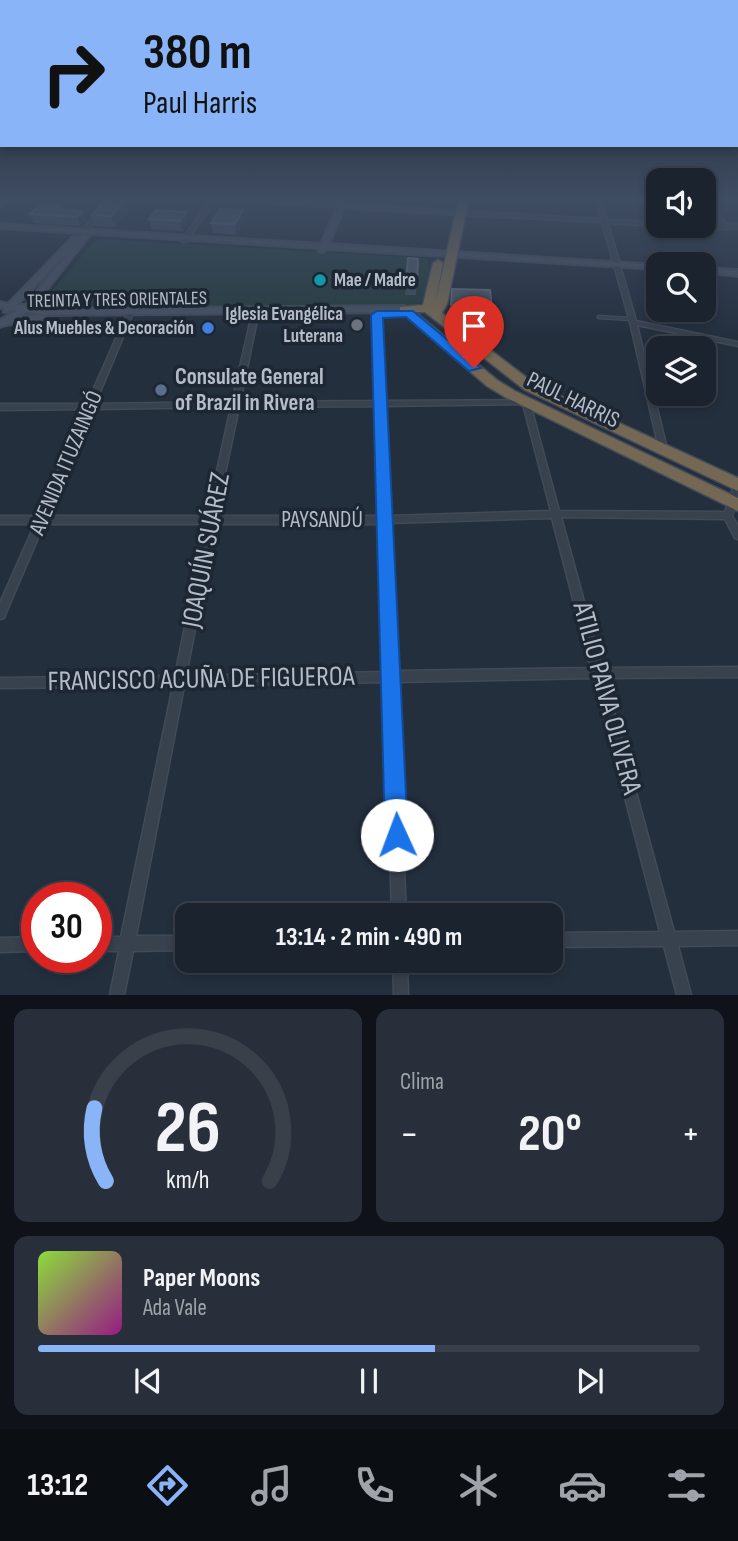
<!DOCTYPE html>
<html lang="es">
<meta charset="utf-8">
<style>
:root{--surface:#1b232e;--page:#282f3a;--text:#f1f3f6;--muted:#a0a4aa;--line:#39404a;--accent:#8ab4f8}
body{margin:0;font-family:"Sofia Sans Condensed",sans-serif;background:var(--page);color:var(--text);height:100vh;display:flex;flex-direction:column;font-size:26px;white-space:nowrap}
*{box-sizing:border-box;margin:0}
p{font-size:23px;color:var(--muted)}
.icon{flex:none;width:38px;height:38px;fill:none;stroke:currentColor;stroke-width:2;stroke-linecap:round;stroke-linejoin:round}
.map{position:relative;height:995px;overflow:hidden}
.details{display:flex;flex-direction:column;gap:14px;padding:14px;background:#0f1319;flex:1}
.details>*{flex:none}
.top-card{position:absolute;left:0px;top:0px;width:738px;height:147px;box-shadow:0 4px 10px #0003,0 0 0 2px var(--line);background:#8ab4f8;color:#111;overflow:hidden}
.controls{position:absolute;left:646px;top:168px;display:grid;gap:14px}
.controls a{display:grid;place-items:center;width:70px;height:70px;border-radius:14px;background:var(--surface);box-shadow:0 4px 10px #0003,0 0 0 2px var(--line);font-size:35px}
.speed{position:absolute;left:21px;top:882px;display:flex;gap:14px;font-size:35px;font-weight:700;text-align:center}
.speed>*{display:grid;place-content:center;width:91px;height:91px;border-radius:50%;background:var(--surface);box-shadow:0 4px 10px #0003,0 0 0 2px var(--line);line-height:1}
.speed .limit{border:10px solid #d22;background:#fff;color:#111}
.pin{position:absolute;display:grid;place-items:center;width:60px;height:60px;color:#fff;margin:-72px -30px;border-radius:50% 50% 50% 0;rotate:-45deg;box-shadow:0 0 7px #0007}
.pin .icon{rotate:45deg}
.me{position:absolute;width:77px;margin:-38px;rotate:358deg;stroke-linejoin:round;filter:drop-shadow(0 0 5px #0008)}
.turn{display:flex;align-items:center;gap:24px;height:147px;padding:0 28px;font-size:32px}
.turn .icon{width:91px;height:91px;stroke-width:2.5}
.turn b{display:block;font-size:49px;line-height:60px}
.big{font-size:52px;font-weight:700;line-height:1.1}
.details .tile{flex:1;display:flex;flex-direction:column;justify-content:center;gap:10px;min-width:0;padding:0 24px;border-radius:14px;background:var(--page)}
.details .dial{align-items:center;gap:0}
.dial svg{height:182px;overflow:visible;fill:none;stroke:var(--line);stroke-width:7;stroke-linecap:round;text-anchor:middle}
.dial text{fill:var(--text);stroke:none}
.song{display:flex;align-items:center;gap:21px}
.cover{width:84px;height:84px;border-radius:10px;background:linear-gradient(135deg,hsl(90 70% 55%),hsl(310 70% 35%))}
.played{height:7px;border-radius:4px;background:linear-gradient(90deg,var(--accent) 60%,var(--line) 60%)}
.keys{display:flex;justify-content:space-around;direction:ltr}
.heat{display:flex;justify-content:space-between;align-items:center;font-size:38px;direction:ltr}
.details .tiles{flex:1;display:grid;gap:14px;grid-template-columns:1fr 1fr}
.tile:last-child{grid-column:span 2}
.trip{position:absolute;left:175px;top:903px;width:388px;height:70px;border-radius:14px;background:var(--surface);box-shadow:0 4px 10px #0003,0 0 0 2px var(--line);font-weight:700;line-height:70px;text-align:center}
.menu{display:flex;height:112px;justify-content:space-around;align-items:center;background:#0b0e12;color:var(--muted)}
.menu .icon{width:49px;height:49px}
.menu .current{color:var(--accent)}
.menu b{font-size:32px;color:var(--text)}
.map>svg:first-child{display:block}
</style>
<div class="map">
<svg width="738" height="995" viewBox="0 0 738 995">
<rect width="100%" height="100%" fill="#242f3e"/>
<path fill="#263c3f" d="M100,239L424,258L429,262L426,301L412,305L44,310L38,307L92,244Z"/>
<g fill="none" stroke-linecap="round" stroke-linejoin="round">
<g stroke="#414a57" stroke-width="5">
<path id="lane" d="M599,317L632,319"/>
</g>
<g stroke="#414a57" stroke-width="3">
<g id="street">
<path d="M112,198H118L85,233H81V231Z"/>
<path d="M211,198H217L186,242H182L181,241Z"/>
<path d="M595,198H601L607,220L658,222V226L608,223L636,321L738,342V346L637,325L667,449L663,452L659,449L630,322L602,222L461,215L458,213L461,211L601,219Z"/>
<path d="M704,198H710L725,224H738V228L724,229L690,227L689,226L720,224Z"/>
<path d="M377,307L380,309L384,401L529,400L559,511L725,512L734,485L738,482V499L732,516L738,526V539L735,538L725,519L561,517L602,668L738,667V677L605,678L674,932L738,931V945L678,946L691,995H677L664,946L551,947V933L660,932L594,678L396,682L406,915H392L385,682L184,686L136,936H187V950L133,951L124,995H110L119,951H96V937H121L173,686L0,688V678L175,676L206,524H44L5,615L4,618L0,619V603L35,524H0V516H38L85,409L0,410V404H87L128,311L131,309L134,311L95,404L232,402L253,310L256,308L259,310L240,402L377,401L374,309ZM523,404L551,511L389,516L384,406ZM377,406L380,516H216L239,407ZM231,407L207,516H47L93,409ZM552,518L591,668L396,671L389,523ZM215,524H380L385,672L186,676Z"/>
<path d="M37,937V951L0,952V938Z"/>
<path d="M393,961H407L408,995H394Z"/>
</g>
</g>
<g stroke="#414a57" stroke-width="4">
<g id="secondary">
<path d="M5,198H13L0,207V202Z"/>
<path d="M221,198H259L339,203L343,200H346V204L461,211L465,213L461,215L344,208L329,244L658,265V269L327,249L322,252H319V248L0,228V224L321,244L337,207L225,200Z"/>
<path d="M82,234L89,236L33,307L46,309L404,306L409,309L404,312L46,315L27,312L19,317L40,315L45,318C32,325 14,321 0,327V320L17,310L4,312V308H0V302L8,304L74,236L80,237ZM70,250L26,305H17Z"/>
<path d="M704,268L738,270V276L704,272Z"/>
</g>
</g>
<g stroke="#434c59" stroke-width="3">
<path id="highway" d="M459,198H469L447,304L442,313L535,384L738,478V491L525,390L425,312H415L497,380L515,391L738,498V511L505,397L487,386L400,311V307L423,305L433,263L438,260L443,263L435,304Z"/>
</g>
<use href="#lane" stroke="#38414e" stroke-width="2.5"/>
<use href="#street" fill="#38414e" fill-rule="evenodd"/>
<use href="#secondary" fill="#465061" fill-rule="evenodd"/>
<use href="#highway" fill="#746855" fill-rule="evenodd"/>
</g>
<g fill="#3f4b5c">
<path d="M85,198H159L154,205L131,208L115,227L95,226L92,215L105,201L86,199Z"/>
<path d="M60,204L62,209L87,220L80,226L34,223L30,214Z"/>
<path d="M243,210L244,220L236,235L213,233L211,223Z"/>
<path d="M149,219L188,222L182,231L152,229Z"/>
<path d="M408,258L418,259L416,295H405Z"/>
<path d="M452,289L492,309L491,320L476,319L475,324H465V319L450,316Z"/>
</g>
<g fill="#2f3b4b">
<path d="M127,198H159L154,205L131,208L115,227L111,216Z"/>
<path d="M243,210L244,220L236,235L235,224Z"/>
<path d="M83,211L87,220L80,226L77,217Z"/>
<path d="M186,212L188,222L182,231L180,221Z"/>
</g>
<g fill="#4b5868" stroke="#5c6777" stroke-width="2">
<path d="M107,198H127L111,216L92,215Z"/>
<path d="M42,203L60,204L56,209L83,211L77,217L30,214Z"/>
<path d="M220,209L243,210L235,224L211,223Z"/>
<path d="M156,210L186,212L180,221L149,219Z"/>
<path d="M408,258L418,259L417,284H406Z"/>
<path d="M452,289L490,290L492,309L477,308V313H467V308L451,305Z"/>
</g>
<linearGradient id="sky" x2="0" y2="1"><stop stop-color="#141a22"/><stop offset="0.59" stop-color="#3f4d63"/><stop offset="1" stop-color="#3f4d63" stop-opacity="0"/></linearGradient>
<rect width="738" height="337" fill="url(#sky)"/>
<path fill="#1a73e8" stroke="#114b97" stroke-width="2" d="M377,311H413L481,368L469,371L406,317L383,318L408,835L405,843L397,847L388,843L385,835L371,315Z"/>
<circle fill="#0f9aa8" stroke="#1d2633" stroke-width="2.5" cx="320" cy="280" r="7"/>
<circle fill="#6b7280" stroke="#1d2633" stroke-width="2.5" cx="357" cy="325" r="7"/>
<circle fill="#3f7fe0" stroke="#1d2633" stroke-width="2.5" cx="208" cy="328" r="7"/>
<circle fill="#5c6f8a" stroke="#1d2633" stroke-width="2.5" cx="161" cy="390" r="7"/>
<g text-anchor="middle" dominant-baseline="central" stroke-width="7" stroke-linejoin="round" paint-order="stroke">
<g font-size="19" font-weight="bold" fill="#b4bcc9" stroke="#1d2633" text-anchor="end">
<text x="334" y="280" text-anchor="start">Mae / Madre</text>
<text x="343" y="314">Iglesia Evangélica<tspan x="343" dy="22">Luterana</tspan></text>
<text x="194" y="328">Alus Muebles &amp; Decoración</text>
</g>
<g font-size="19" fill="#b4bcc9" stroke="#1d2633">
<text transform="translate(117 300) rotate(-1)">TREINTA Y TRES ORIENTALES</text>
</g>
<g font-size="23" font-weight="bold" fill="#b4bcc9" stroke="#1d2633" text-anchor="start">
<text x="175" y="377">Consulate General<tspan x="175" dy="26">of Brazil in Rivera</tspan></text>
</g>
<g font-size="23" fill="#b4bcc9" stroke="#1d2633">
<text transform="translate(573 400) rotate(26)">PAUL HARRIS</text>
<text transform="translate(66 463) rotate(-67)">AVENIDA ITUZAINGÓ</text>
<text x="322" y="520">PAYSANDÚ</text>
</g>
<g font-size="28" fill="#b4bcc9" stroke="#1d2633">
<text transform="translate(206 550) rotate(-79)">JOAQUÍN SUÁREZ</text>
<text transform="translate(201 679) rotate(-1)">FRANCISCO ACUÑA DE FIGUEROA</text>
<text transform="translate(607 698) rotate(75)">ATILIO PAIVA OLIVERA</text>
</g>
</g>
</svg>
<div class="controls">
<a><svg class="icon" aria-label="sound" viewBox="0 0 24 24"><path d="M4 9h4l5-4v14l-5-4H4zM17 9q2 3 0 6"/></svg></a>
<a><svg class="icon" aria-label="search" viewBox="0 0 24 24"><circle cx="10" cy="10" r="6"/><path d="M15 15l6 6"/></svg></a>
<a><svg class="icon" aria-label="layers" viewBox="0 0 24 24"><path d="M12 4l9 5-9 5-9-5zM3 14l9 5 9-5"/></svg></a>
</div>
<div class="speed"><div class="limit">30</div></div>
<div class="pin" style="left:474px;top:368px;background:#d93025"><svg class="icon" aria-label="arrive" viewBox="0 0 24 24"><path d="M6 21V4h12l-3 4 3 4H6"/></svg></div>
<svg class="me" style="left:397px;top:835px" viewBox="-20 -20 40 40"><circle r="19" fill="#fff"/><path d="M0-13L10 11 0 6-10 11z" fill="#1a73e8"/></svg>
<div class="trip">13:14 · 2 min · 490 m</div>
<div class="top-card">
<div class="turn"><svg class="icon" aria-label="right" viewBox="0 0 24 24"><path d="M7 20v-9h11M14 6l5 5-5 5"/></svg><div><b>380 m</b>Paul Harris</div></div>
</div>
</div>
<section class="details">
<div class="tiles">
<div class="tile dial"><svg viewBox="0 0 100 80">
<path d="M14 69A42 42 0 1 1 86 69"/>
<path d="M14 69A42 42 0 0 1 9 37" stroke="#8ab4f8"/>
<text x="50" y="56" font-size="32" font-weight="700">26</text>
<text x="50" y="72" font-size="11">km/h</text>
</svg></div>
<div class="tile"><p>Clima</p>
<div class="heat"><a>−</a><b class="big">20°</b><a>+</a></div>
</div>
<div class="tile">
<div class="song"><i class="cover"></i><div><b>Paper Moons</b><p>Ada Vale</p></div></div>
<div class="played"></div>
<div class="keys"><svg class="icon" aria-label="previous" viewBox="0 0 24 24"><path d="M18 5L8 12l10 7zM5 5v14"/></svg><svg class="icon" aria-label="pause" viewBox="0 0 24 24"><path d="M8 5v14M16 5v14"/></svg><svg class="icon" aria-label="next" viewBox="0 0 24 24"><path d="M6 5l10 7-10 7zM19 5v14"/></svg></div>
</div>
</div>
</section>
<nav class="menu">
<b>13:12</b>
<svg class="icon current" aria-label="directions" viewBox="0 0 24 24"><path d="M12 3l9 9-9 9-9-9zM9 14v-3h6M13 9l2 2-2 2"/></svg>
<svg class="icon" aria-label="music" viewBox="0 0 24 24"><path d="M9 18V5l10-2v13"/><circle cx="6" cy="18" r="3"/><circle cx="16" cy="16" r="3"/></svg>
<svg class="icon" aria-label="phone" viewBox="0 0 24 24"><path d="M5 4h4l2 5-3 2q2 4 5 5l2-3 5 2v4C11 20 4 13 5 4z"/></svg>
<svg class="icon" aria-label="climate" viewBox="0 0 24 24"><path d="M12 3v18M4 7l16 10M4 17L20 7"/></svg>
<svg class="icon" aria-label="car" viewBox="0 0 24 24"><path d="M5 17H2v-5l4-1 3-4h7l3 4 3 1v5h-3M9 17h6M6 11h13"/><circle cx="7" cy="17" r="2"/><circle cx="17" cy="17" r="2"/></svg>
<svg class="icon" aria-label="filters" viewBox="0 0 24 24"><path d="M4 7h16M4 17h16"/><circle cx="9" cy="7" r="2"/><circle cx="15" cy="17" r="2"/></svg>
</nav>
